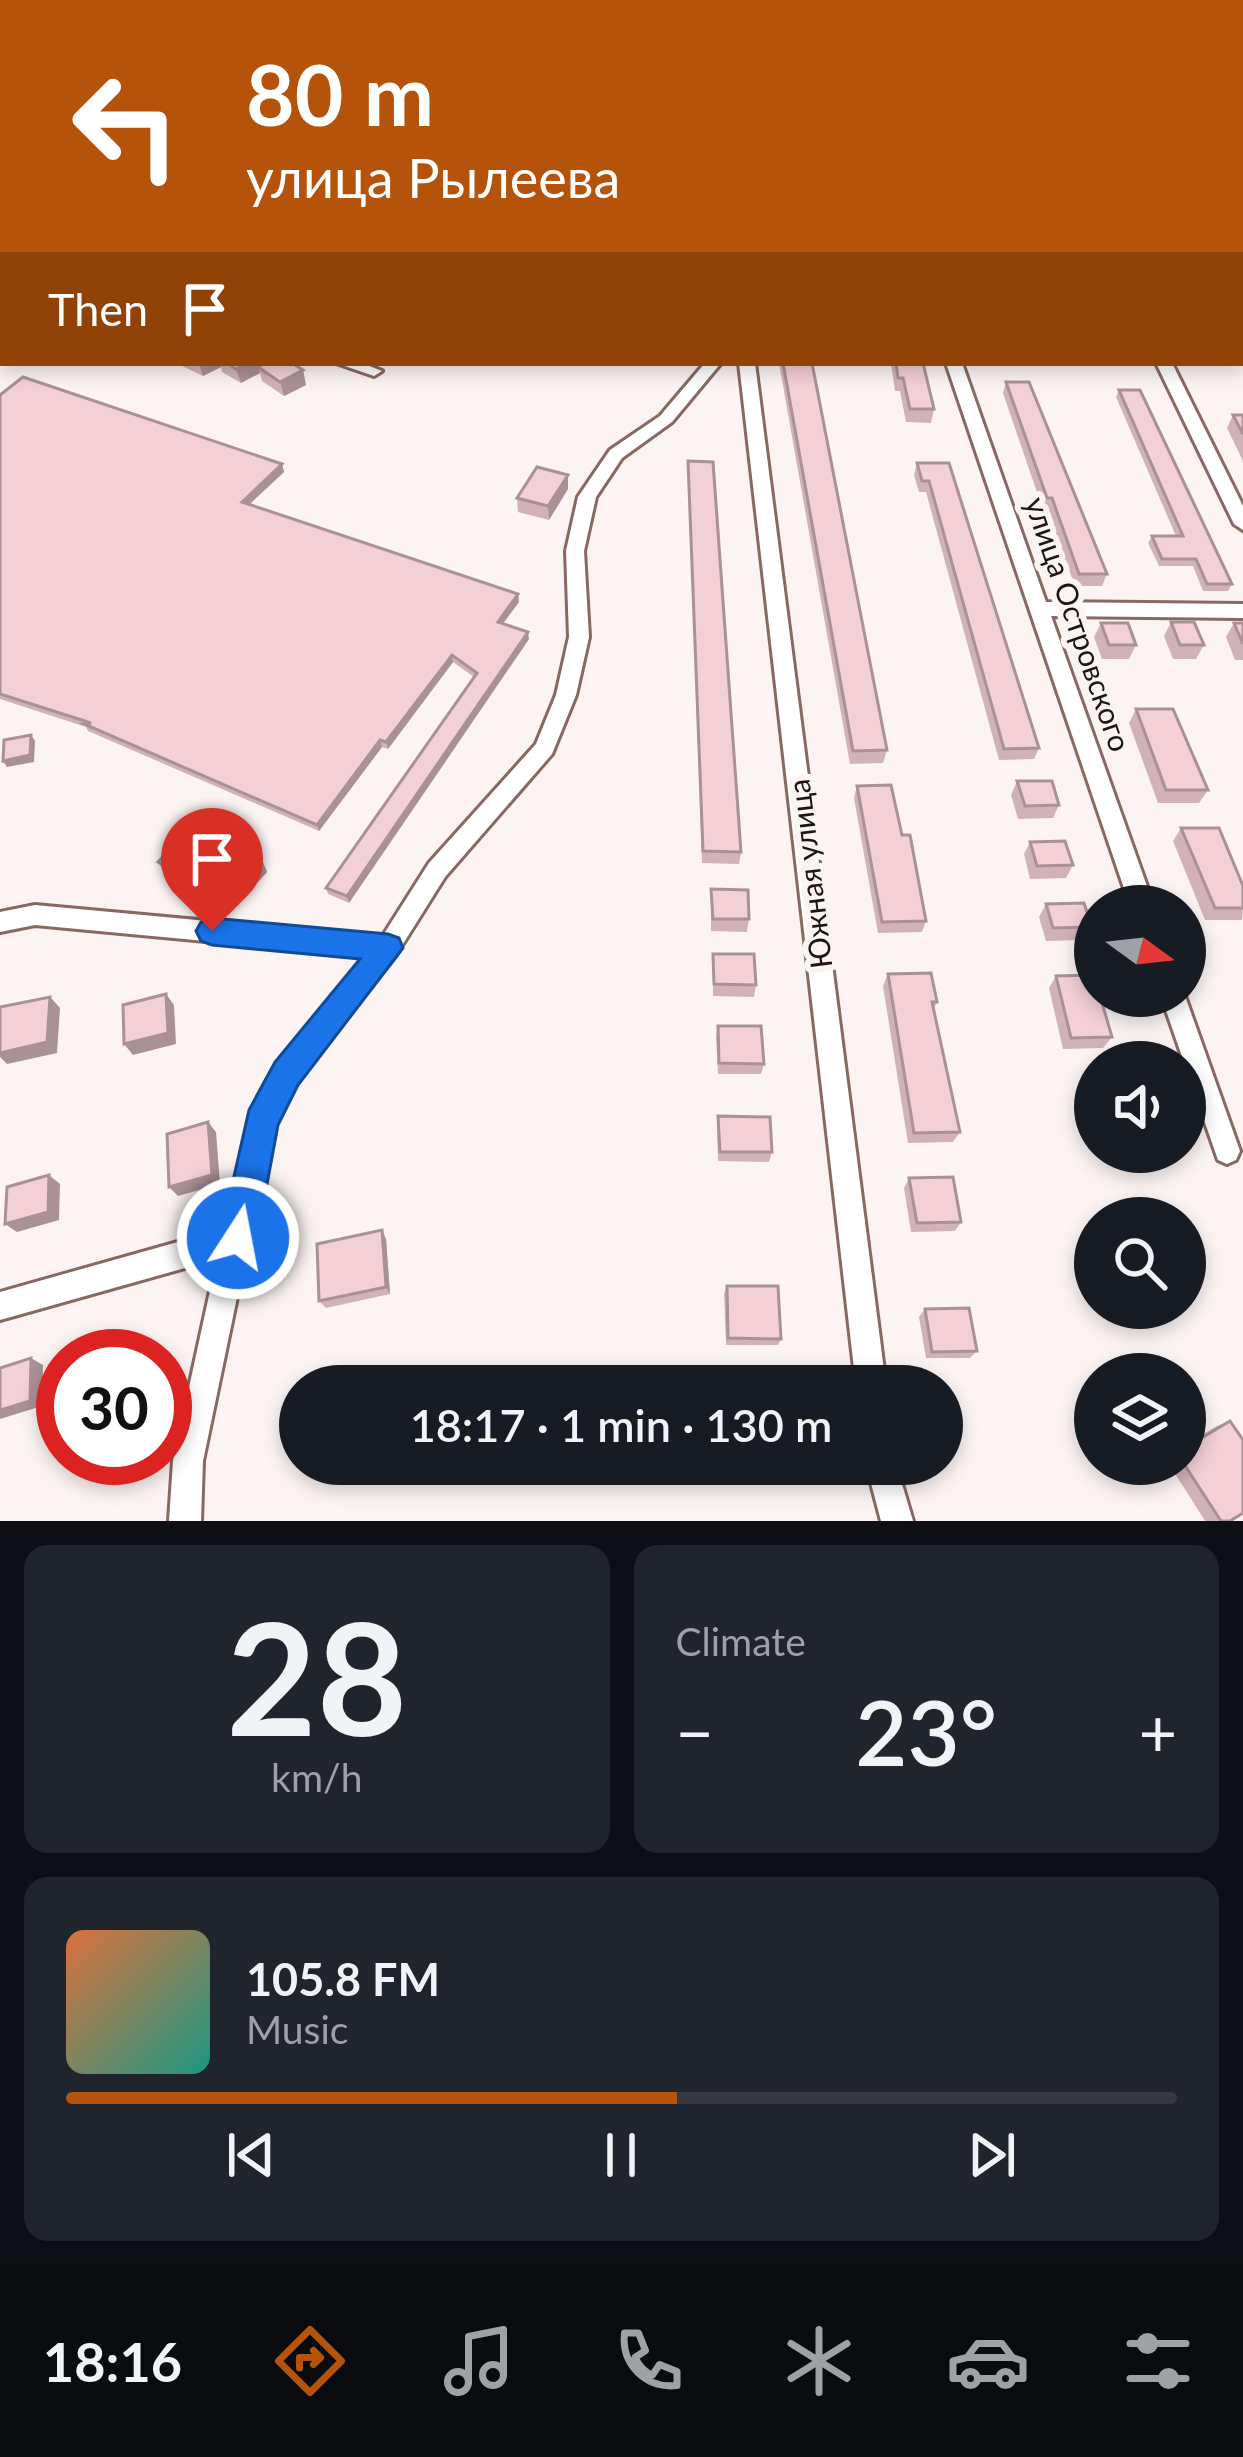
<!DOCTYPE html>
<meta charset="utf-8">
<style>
:root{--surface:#171b24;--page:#20242c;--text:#f1f3f6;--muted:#9ea1a6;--line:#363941;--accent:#b45309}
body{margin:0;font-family:Lato,sans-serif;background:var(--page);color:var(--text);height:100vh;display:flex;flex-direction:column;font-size:45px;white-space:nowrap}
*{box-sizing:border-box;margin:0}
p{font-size:39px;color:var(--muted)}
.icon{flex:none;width:66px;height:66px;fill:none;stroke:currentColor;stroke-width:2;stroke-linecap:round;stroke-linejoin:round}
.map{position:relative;height:1521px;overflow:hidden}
.side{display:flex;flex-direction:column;gap:24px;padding:24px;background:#0d0f14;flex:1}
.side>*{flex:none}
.top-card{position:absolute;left:0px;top:0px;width:1245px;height:366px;box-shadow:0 6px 18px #0003;background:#b45309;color:#fff;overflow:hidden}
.needle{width:78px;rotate:105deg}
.buttons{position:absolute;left:1074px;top:885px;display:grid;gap:24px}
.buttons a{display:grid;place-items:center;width:132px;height:132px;border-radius:50%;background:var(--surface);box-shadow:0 6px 18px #0003;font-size:60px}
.speed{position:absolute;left:36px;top:1329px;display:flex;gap:24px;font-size:60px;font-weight:700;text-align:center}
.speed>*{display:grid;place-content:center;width:156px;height:156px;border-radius:50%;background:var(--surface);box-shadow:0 6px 18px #0003;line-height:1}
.speed .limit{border:18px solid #d22;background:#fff;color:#111}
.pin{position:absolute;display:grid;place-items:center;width:102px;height:102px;color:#fff;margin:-123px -51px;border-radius:50% 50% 50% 0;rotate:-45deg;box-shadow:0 0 12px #0007}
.pin .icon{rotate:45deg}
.me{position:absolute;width:132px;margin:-66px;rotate:11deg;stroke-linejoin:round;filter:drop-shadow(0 0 9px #0008)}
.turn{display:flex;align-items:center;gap:42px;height:252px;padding:0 48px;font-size:54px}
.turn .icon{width:156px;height:156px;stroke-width:2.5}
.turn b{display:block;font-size:84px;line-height:102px}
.then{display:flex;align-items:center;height:114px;padding:0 48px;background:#0003;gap:24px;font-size:45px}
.big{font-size:90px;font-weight:600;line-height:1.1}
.side .widget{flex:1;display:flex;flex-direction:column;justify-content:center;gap:18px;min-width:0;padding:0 42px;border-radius:24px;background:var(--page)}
.side .dial{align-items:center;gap:0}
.dial b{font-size:156px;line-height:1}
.song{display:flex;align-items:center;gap:36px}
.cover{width:144px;height:144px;border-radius:18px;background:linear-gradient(135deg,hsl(20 70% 55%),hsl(170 70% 35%))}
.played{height:12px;border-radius:6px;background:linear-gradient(90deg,var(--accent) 55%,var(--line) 55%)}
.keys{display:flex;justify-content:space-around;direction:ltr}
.heat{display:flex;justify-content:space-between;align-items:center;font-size:66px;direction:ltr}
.side .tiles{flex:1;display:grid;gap:24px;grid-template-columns:1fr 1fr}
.widget:last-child{grid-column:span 2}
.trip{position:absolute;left:279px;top:1365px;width:684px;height:120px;border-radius:60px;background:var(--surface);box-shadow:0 6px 18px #0003;font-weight:600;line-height:120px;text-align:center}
.tabs{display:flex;height:192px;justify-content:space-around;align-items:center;background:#090b0e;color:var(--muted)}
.tabs .icon{width:84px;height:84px}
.tabs .selected{color:var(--accent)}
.tabs b{font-size:54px;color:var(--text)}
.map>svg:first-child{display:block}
</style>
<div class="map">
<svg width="1243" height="1521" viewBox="0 0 1243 1521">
<rect width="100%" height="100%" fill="#fcf4f3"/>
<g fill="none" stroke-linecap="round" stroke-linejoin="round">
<g stroke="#886962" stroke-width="6">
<g id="minor">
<path d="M3,145V153L0,152V146Z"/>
<rect x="1242" y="193" width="1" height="10"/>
<rect x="1242" y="318" width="1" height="8"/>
<path d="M336,363H362L382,371L374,376Z"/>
<path d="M705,363H721L672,422L622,458L596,497L584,551L589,637L576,695L552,754L445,877L396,955L296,1082L273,1124L203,1461L201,1521H169L173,1461L217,1259L0,1320V1292L224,1229L252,1112L278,1064L367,956L35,925L0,932V912L35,905L382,937L429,863L536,744L556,695L569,637L566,551L578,497L610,450L660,416Z"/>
<path d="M739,363H755L886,1386H856Z"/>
<path d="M946,363H962L1046,602L1243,604V618L1051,616L1154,906H1130Z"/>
<path d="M1156,363H1172L1243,506V530L1234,524Z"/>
<path d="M1161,996H1185L1240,1151L1236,1160L1227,1164L1218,1160Z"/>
<path d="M866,1464H896L913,1521H881Z"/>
</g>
</g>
<use href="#minor" fill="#fff" fill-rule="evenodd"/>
</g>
<g fill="#d1b2b8">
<rect x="592" y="0" width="24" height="3"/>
<rect x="919" y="0" width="29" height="3"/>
<path d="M176,363H262L303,370L306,385L284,396L262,381L260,373L241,383L222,372L221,367L203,376Z"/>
<path d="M779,363H812L887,750L883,763L850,764Z"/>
<path d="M891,363H923L934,409L931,423L906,422L900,391H895Z"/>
<path d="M1006,382L1107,574L1102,586H1075L1047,510H1043L1003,393Z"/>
<path d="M1119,390L1232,584L1228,591H1203L1193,566H1159L1148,543L1152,536H1176L1116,397Z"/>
<path d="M0,395L282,464L284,472L249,505L518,594L519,602L503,623L529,639L349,903L328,894L326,888L474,677L453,662L388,749L382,747L319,831L88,731L86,727L0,699Z"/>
<path d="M1233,415H1243V461L1227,428Z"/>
<path d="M688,461L741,852L739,864L702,863Z"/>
<path d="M917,463H949L1039,748L1034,759L999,760L926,492H919L914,475Z"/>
<path d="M568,475V489L549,520L518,512L517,498Z"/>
<path d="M1171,622L1204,645L1196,659H1173L1164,636Z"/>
<path d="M1101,623L1136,645L1129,659H1102L1094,637Z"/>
<path d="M1234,623H1243V660H1235L1226,637Z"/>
<path d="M1136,709L1208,790L1199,803H1158L1129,723Z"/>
<path d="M1017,781L1059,805L1053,818L1018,819L1011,795Z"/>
<path d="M857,786L902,835L926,921L922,932L878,933L854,798Z"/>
<path d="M1181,828L1243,908L1242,920H1205L1173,841Z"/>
<path d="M1030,842L1073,865L1066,878L1030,879L1024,854Z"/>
<path d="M259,853L267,872L228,915L169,881L158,862Z"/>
<path d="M711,889L749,919L747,932L711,931Z"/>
<path d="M1046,904L1092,927L1084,940L1046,941L1039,917Z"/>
<path d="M713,954L756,985L754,997L713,996Z"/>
<path d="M888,974L937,1002L934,1009L960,1132L953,1142L908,1143L883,986Z"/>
<path d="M1056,976L1112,1037L1103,1048L1063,1049L1049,988Z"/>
<path d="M718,1026L764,1064L761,1074H718L716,1037Z"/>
<path d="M718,1116L772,1152L769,1162L718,1161L717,1126Z"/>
<path d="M909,1178L961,1222L955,1231L911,1232L904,1188Z"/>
<path d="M386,1239L390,1294L326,1308L319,1301Z"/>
<path d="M727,1286L781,1339L778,1345H726L724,1293Z"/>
<path d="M925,1309L977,1351L970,1358H926L919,1317Z"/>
<path d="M1230,1421V1521H1205L1169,1464H1185V1445L1217,1426Z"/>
</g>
<g fill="#aa9196">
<path d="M0,0H12L9,3H3V11L0,14Z"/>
<path d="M199,363H220L221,367L203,376Z"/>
<path d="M247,363H262L264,370L258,367L260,373L241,383L236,369Z"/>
<path d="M303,370L306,385L284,396L280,382Z"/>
<path d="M282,464L284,472L244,509L242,502Z"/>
<path d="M568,475V489L549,520L548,506Z"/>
<path d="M518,594L519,602L499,629L498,622Z"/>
<path d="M528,632L529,639L349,903L347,896Z"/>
<path d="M452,655L453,662L388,749L386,742Z"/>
<path d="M31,735L35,741L34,762L7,767L3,761Z"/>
<path d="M380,740L382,747L319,831L317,825Z"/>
<path d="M259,853L267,872L228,915L218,897Z"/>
<path d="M166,994L174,1005L176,1044L133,1055L124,1044Z"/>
<path d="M50,997L60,1008L57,1053L7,1064L0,1057V1053Z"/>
<path d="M208,1122L216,1132L220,1184L178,1196L169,1187Z"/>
<path d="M49,1175L60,1184L59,1220L17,1232L5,1224Z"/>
<path d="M382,1230L386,1239L390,1294L386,1287Z"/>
<path d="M31,1358L43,1365L42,1406L0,1419V1410Z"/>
</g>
<g fill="#f3cfd6" stroke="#aa9196" stroke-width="3">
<path d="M37,0H71L68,3H35Z"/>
<path d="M263,0H286L285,3H262Z"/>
<path d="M334,0H418V3H325H333Z"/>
<path d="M471,0H493L487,3H470Z"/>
<path d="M958,0H981L999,2L957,3Z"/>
<path d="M227,363H247L236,369Z"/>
<path d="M265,363H292L303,370L280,382L258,367Z"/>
<path d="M783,363H812L887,750L853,751Z"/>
<path d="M896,363H923L934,409H910L903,378H898Z"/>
<path d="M23,377L282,464L242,502L518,594L498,622L528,632L347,896L326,888L477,673L452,655L386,742L380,740L317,825L84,724L91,723L0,694V395Z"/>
<path d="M1006,382H1029L1107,574H1079L1052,498H1047Z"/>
<path d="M1119,390H1140L1232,584H1207L1196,559H1162L1152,536H1183Z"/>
<path d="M1233,415H1243V434Z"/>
<path d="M688,461L713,462L741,852L703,851Z"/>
<path d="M917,463H949L1039,748L1004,749L929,481H922Z"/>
<path d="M537,467L568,475L548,506L517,498Z"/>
<path d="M1171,622H1194L1204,645H1180Z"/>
<path d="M1101,623H1128L1136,645H1109Z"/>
<path d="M1234,623H1243V644Z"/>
<path d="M1136,709H1173L1208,790H1166Z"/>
<path d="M31,735L30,755L3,761L4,740Z"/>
<path d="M1017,781H1052L1059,805L1025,806Z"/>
<path d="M891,785L902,835H910L926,921L882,922L857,786Z"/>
<path d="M199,820L259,853L218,897L158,862Z"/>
<path d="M1181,828H1219L1243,886V908H1215Z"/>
<path d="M1065,841L1073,865L1037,866L1030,842Z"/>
<path d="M711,889L748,890L749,919H713Z"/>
<path d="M1084,903L1092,927L1053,928L1046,904Z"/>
<path d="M713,954H754L756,985L714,984Z"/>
<path d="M931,973L937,1002H932L960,1132L914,1133L888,974Z"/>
<path d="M1093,975L1095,996H1100L1112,1037L1071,1038L1056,976Z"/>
<path d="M166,994L168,1033L124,1044L123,1005Z"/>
<path d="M50,997L47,1042L0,1053V1007Z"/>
<path d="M718,1026H761L764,1064L719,1063Z"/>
<path d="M718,1116L770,1117L772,1152H720Z"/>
<path d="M208,1122L212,1175L169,1187L167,1134Z"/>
<path d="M49,1175L48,1212L5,1224L7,1187Z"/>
<path d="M953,1177L961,1222L917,1223L909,1178Z"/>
<path d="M382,1230L386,1287L319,1301L317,1244Z"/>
<path d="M727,1286H778L781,1339L728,1338Z"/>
<path d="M969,1308L977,1351L932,1352L925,1309Z"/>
<path d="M31,1358L30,1401L0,1410V1368Z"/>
<path d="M1230,1421L1243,1440V1513L1230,1521H1221L1184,1464L1185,1448Z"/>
</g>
<path fill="#1a73e8" stroke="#114b97" stroke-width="3" d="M212,918L388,934L399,938L403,948L298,1085L278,1125L257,1238L251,1251L238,1256L226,1251L220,1238L249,1110L275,1062L360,959L212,945L201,941L196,931L201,922Z"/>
<g text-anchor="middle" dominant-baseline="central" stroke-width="12" stroke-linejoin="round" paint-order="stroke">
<g font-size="30" fill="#201412" stroke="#fcf4f3">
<text transform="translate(1079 624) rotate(71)">улица Островского</text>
<text transform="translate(809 874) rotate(-97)">Южная улица</text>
</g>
</g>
</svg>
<div class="buttons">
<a><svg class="needle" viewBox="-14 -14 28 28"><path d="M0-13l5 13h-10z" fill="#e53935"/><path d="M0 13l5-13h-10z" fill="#9ea1a6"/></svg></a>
<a><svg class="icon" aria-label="sound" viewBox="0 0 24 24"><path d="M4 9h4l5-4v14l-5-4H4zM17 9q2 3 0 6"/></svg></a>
<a><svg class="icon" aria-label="search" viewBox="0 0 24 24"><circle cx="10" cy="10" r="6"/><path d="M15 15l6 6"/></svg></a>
<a><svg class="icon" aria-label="layers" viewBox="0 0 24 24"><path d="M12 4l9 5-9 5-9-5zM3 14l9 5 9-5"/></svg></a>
</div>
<div class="speed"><div class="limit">30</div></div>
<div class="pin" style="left:212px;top:931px;background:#d93025"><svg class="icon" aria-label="arrive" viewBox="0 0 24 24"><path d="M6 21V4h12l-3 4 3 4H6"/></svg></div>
<svg class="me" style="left:238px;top:1238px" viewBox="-20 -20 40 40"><circle r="17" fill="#1a73e8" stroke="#fff" stroke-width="3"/><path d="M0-11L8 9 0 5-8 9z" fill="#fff"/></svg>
<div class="trip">18:17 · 1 min · 130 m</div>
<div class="top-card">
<div class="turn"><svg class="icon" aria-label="left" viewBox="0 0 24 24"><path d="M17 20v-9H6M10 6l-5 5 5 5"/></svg><div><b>80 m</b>улица Рылеева</div></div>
<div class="then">Then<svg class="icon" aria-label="arrive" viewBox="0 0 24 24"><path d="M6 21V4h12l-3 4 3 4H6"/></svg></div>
</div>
</div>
<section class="side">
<div class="tiles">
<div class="widget dial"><b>28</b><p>km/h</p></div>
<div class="widget"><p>Climate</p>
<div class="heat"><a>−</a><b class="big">23°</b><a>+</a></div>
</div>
<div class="widget">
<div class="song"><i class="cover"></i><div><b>105.8 FM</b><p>Music</p></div></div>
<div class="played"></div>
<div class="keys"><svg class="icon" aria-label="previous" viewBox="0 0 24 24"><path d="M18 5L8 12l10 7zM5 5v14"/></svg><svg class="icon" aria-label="pause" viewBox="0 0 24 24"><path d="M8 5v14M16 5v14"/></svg><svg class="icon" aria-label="next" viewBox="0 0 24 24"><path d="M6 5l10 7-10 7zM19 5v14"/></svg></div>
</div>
</div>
</section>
<nav class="tabs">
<b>18:16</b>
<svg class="icon selected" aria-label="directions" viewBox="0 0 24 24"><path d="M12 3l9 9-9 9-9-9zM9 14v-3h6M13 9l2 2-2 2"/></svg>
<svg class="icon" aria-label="music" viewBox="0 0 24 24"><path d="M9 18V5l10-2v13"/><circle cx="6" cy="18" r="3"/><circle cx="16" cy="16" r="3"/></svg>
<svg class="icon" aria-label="phone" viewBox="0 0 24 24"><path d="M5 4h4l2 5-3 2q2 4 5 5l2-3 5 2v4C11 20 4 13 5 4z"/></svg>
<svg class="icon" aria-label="climate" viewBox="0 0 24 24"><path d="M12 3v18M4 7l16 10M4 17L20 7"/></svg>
<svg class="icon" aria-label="car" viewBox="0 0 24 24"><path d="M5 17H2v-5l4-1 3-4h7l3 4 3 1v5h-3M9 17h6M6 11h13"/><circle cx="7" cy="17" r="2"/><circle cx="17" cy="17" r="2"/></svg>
<svg class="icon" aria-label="filters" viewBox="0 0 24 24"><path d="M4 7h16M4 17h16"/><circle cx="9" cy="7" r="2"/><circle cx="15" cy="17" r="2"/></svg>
</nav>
